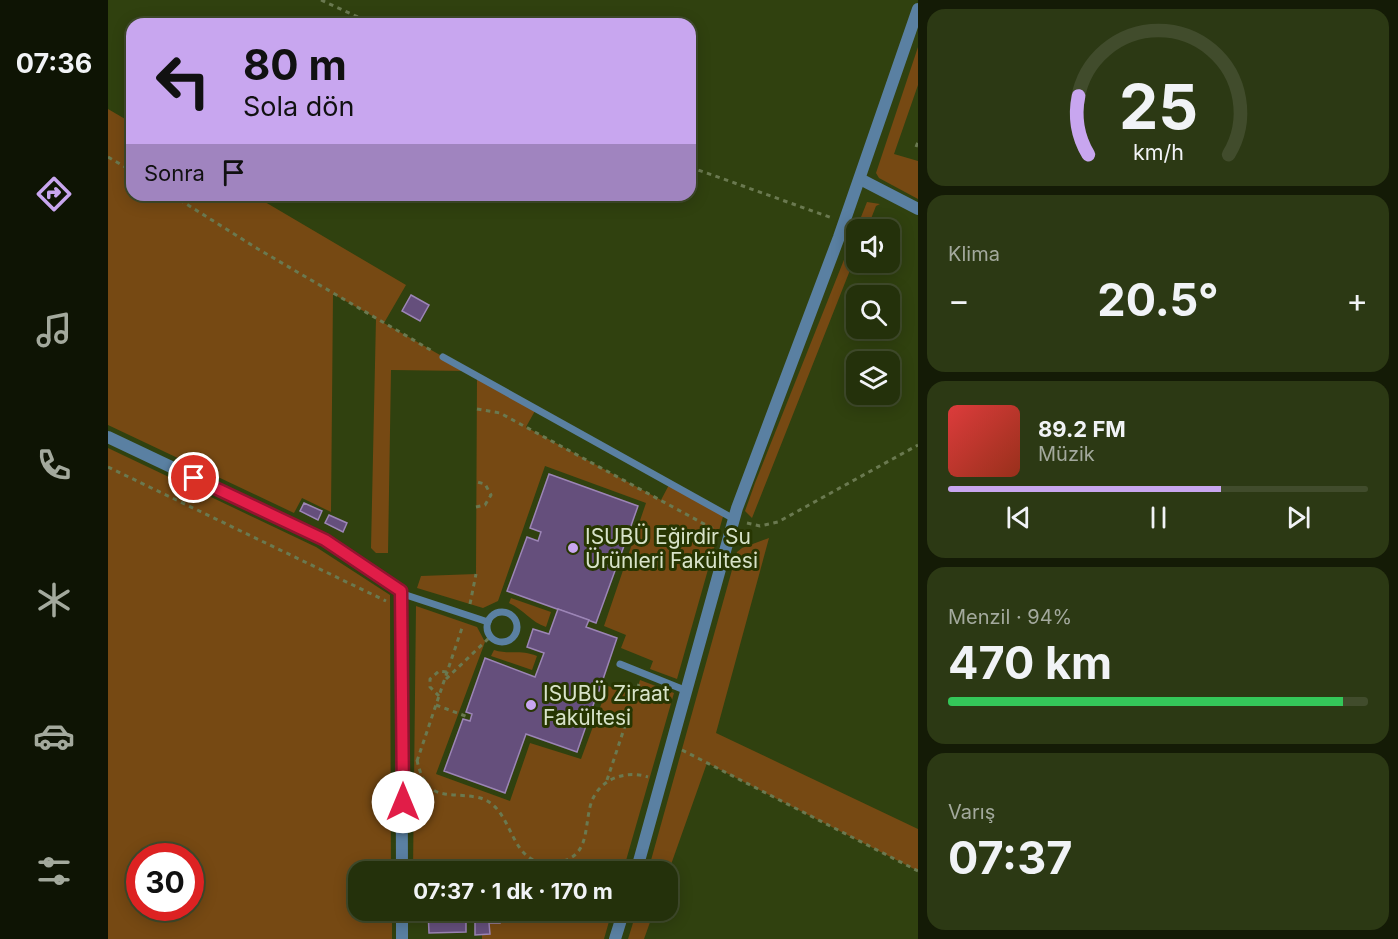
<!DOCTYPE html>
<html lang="tr">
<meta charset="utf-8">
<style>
:root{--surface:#24310b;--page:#2c3914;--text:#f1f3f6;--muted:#a3a99d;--line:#414c2c;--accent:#c8a6ef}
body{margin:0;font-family:Inter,sans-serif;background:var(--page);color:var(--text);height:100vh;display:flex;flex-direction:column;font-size:22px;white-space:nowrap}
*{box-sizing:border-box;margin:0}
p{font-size:20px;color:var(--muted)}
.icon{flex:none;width:33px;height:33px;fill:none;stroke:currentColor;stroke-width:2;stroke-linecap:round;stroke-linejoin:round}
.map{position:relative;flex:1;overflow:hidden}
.side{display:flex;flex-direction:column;gap:9px;padding:9px;background:#141b06;width:480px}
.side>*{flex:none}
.hud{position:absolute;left:18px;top:18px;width:570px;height:183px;border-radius:18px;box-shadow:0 3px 15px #0003,0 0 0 2px var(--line);background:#c8a6ef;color:#111;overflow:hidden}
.buttons{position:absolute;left:738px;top:219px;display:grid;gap:12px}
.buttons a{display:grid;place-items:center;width:54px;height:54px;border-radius:12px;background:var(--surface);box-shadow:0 3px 15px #0003,0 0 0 2px var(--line);font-size:30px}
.speed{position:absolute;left:18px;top:843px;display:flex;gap:12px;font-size:30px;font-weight:700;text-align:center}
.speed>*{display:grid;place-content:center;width:78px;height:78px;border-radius:50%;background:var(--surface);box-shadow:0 3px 15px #0003,0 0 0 2px var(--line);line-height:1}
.speed .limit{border:9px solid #d22;background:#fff;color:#111}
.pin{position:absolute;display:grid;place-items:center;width:51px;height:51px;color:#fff;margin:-26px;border:3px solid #fff;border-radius:50%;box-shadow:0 2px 6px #0007}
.me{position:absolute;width:66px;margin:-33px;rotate:0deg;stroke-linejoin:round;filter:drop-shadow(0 0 4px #0008)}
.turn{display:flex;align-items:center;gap:21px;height:126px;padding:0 18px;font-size:27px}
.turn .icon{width:78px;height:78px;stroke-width:2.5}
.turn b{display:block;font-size:42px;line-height:51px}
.then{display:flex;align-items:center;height:57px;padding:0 18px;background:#0003;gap:12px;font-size:22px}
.big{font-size:45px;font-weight:700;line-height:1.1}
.side .tile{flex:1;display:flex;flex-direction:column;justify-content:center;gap:9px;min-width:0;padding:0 21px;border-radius:18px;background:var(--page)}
.side .dial{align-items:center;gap:0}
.dial svg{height:156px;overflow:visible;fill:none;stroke:var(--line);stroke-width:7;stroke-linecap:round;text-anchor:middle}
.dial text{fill:var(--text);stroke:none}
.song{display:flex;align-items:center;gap:18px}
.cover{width:72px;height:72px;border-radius:9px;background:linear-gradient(135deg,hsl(0 70% 55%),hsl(10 70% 35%))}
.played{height:6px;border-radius:3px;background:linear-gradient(90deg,var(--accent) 65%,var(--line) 65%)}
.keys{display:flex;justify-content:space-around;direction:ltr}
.heat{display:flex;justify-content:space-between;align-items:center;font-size:33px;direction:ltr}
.charge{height:9px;border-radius:4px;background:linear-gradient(90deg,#34c759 94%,var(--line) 0)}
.trip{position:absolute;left:240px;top:861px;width:330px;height:60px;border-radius:18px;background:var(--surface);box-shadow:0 3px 15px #0003,0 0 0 2px var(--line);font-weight:700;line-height:60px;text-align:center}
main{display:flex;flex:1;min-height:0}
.menu{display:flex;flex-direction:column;width:108px;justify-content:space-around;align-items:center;background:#0e1404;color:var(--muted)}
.menu .icon{width:42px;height:42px}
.menu .on{color:var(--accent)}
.menu b{font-size:27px;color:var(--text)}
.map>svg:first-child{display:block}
</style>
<main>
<nav class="menu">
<b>07:36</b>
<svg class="icon on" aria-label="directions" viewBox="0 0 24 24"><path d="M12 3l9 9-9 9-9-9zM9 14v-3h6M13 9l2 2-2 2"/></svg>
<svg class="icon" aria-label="music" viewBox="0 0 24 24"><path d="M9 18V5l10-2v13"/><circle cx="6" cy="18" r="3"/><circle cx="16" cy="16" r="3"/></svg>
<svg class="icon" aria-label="phone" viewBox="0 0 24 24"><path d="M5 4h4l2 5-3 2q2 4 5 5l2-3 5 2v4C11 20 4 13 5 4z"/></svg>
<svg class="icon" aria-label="climate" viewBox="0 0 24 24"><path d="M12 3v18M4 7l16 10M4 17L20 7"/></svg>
<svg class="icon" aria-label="car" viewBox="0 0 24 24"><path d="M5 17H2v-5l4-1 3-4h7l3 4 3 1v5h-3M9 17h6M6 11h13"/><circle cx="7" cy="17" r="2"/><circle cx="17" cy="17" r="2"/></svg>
<svg class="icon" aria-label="filters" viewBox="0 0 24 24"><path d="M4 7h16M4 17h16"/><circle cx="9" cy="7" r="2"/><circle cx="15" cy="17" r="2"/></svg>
</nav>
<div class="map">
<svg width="810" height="939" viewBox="0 0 810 939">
<rect width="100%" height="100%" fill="#30410f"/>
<g fill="#764913" fill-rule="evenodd">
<path d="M810,47V85L786,154L810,161V199L771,178L768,173Z"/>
<path d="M0,109L24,123V195H145L298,285L276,323L360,371L283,370L280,553H268L263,548L268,318L225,294L223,512L194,498L186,513L0,425Z"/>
<path d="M759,202L772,204L768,206L759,229L748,230V255L644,518L637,511L647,483Z"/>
<path d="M369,376L428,409L418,427L553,500L562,483L616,513L569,679L542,669L545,661L513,648L518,635L496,626L538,503L437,466L390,601L375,608L309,588L313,576L368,574Z"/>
<path d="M0,448L208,547L282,595L283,871L250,872V910L284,911V939H0ZM32,856H82V908H32Z"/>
<path d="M661,538L608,733L810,829V871L599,763L560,873L540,871L629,552L634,548Z"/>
<path d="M403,598L443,612L438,627C423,622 416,610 401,603Z"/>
<path d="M308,606L369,627L377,642L328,774L402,801L422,743L473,759L500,686L527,695L532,680L566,693L515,871H305Z"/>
<path d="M386,650C402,655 411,649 429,656L424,670L383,656Z"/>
<path d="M529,910L546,911L536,939H520Z"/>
<path d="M392,911H504L496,939H374V935L382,934L381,923H392Z"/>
</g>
<g fill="#654f7c" stroke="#9c85b6" stroke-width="1.5">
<path d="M303,295L321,305L312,321L294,311Z"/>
<path d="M441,474L530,506L511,560L500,556L497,564L508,568L488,623L399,591L419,537L430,541L433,532L422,528Z"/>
<path d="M196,503L214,511L210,520L192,511Z"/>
<path d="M221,515L239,523L235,532L217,523Z"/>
<path d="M450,609L481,620L478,627L509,638L491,691L483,689L481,695L488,697L469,752L418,734L397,793L336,771L355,719L362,721L364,714L358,712L377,658L427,677L436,653L419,647L425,629L441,634Z"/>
<path d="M320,910H358V932L321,933Z"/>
<path d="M376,910H392V923H381L382,934L367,935V917H376Z"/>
</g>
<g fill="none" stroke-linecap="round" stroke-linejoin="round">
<g stroke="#6a7950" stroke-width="3" stroke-dasharray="4.5 4.5" stroke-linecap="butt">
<path d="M213,0L265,24"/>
<path d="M808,147L810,142"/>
<path d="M0,157L24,171"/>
<path d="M582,167L724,218"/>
<path d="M64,195L150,249L326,352"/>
<path d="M369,409L392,413L609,531"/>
<path d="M0,467L278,601"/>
<path d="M368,507L377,505L383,495L377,484L369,482"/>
<path d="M639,523L652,526L670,522L810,445"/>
<path d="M362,604L368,574"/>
<path d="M338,679L382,637"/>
<path d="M331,696L322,687V679L331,671L339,672"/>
<path d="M328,705L360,717"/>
<path d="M574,750L810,871"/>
<path d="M309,760C318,802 337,792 368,797C409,804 397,868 446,863C481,859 476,832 482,807C488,781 515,769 540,777"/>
<path d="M309,761L355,625"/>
<path d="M499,780L531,684"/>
</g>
<g stroke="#5a80a2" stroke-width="7">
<path d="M335,357L626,519"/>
<path d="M295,594L380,622"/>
<circle cx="394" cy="627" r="15"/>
<path d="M512,664L579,691"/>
</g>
<g stroke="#5a80a2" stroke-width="12">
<path d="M752,179L810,209"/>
<path d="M0,437L217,540L293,591L294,872"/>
<path d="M528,872L629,508L731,237L810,9"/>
<path d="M294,939V910"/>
<path d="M507,939L516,910"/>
</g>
</g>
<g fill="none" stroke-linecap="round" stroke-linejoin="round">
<g stroke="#92132f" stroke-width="15">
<path id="route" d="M86,478L217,540L293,591L295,802"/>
</g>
<use href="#route" stroke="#e11d48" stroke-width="10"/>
</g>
<g fill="#c8a6ef" stroke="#273602" stroke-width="2">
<circle cx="465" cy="548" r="6"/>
<circle cx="423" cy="705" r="6"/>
</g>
<g text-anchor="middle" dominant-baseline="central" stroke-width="6" stroke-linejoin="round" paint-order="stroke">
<g font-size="21" fill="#d8e3c9" stroke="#273602" text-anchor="start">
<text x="477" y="536">ISUBÜ Eğirdir Su<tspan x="477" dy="24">Ürünleri Fakültesi</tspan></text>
<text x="435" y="693">ISUBÜ Ziraat<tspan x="435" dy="24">Fakültesi</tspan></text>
</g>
</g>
</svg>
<div class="buttons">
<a><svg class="icon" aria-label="sound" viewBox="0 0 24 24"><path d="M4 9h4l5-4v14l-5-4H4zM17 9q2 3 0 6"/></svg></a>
<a><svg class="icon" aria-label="search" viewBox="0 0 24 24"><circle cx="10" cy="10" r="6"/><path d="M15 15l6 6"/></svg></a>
<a><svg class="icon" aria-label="layers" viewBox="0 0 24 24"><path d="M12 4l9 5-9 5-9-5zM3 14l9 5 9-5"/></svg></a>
</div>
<div class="speed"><div class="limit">30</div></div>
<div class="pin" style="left:86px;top:478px;background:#d93025"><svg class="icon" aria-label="arrive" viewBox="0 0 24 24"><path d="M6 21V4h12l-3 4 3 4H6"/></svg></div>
<svg class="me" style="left:295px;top:802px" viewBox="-20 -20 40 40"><circle r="19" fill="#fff"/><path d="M0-13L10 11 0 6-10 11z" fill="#e11d48"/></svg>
<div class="trip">07:37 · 1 dk · 170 m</div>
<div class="hud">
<div class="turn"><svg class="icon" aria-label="left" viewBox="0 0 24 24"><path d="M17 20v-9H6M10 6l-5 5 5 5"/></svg><div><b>80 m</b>Sola dön</div></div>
<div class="then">Sonra<svg class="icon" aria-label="arrive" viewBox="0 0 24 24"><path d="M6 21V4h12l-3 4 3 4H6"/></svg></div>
</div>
</div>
<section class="side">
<div class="tile dial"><svg viewBox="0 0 100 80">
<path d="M14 69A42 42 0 1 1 86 69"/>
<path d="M14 69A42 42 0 0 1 9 39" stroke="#c8a6ef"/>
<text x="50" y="56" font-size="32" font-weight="700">25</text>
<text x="50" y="72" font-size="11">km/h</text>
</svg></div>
<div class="tile"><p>Klima</p>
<div class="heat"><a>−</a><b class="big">20.5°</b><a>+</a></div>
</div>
<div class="tile">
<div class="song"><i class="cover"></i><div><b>89.2 FM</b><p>Müzik</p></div></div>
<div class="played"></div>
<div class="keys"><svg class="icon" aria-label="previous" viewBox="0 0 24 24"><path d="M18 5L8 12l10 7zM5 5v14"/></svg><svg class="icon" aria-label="pause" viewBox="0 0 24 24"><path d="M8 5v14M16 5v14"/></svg><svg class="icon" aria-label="next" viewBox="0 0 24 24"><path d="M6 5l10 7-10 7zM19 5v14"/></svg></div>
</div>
<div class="tile"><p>Menzil · 94%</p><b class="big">470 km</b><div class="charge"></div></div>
<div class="tile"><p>Varış</p><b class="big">07:37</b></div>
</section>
</main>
